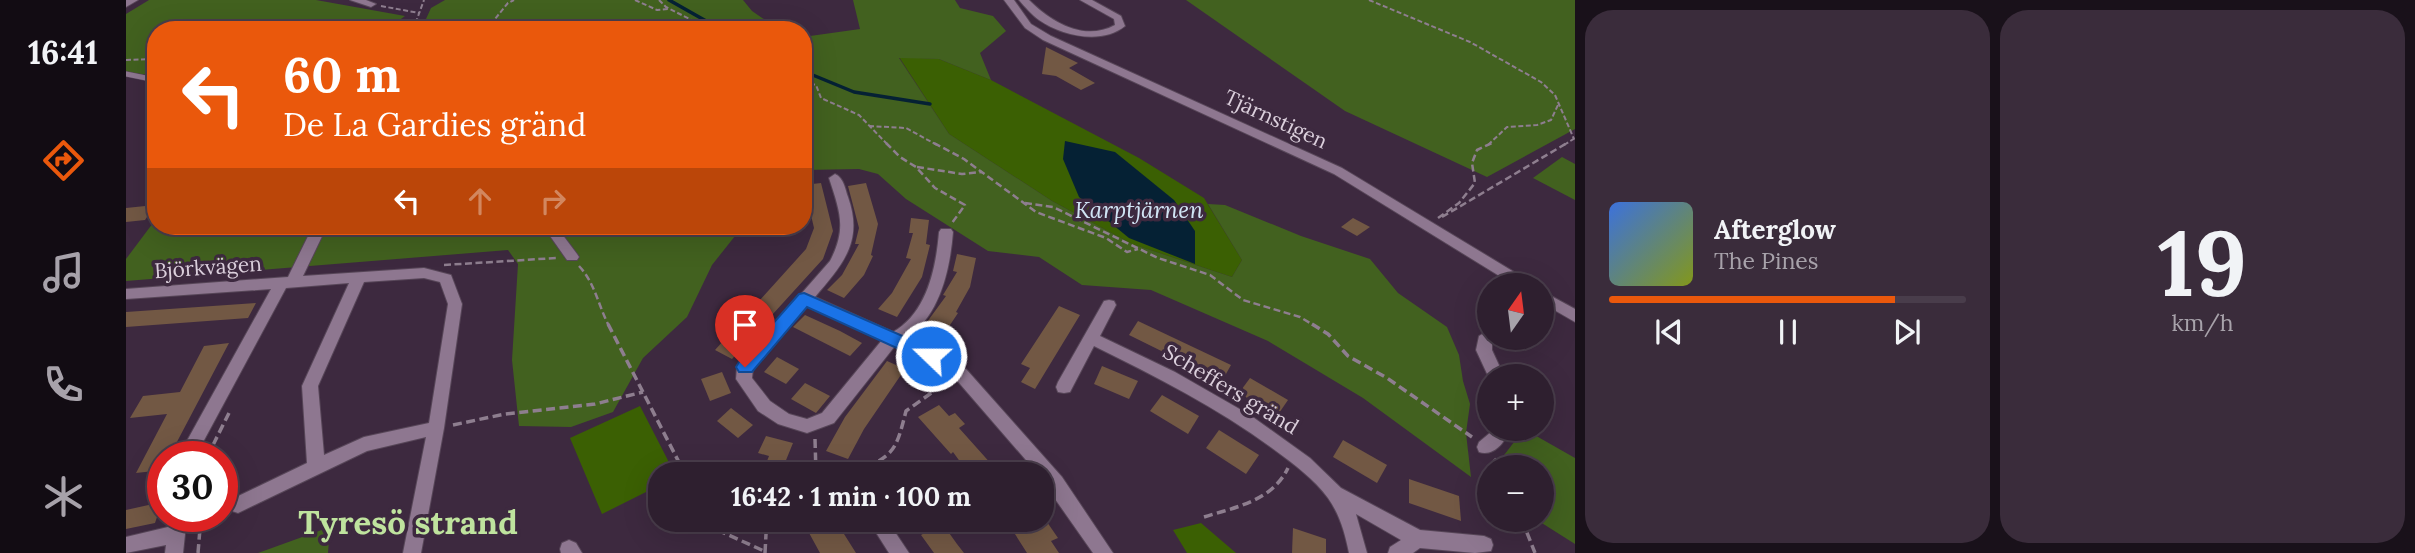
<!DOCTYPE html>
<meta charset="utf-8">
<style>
:root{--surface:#2e1f2f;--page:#3a2c3b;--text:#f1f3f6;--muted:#a7a2aa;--line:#493d4b;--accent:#ea580c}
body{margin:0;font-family:Lora,serif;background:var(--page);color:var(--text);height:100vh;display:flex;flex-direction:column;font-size:26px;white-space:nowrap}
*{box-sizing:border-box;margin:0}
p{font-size:23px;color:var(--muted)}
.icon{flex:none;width:38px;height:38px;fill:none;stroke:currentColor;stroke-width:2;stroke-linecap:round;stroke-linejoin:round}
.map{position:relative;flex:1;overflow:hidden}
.details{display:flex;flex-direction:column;gap:10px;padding:10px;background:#19111a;width:840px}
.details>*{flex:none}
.banner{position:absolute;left:21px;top:21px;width:665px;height:214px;border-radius:28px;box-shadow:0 7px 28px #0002,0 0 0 2px var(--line);background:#ea580c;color:#fff;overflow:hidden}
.needle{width:46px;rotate:14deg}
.buttons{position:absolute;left:1351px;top:273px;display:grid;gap:14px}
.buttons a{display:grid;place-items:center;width:77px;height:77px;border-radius:50%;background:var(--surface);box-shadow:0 7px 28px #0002,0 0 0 2px var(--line);font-size:35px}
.speed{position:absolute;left:21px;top:441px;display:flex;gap:14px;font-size:35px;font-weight:700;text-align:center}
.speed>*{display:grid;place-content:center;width:91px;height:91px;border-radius:50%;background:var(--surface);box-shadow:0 7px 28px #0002,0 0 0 2px var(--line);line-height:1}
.speed .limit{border:10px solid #d22;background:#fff;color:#111}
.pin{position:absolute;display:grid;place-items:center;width:60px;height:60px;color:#fff;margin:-72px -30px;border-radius:50% 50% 50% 0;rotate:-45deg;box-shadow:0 0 7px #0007}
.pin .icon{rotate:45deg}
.me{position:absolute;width:77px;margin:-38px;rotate:292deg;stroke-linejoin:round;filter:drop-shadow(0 0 5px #0008)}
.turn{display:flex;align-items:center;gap:24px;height:147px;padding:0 21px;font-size:32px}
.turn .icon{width:91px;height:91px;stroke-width:2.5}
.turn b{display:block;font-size:49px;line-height:60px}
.lanes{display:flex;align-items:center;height:66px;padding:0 21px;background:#0003;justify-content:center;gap:35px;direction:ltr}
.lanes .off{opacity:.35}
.details .card{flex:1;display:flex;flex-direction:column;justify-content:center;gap:10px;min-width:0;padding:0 24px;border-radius:28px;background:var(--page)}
.details .dial{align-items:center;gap:0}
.dial b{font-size:91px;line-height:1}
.song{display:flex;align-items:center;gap:21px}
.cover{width:84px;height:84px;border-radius:10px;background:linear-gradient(135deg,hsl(220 70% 55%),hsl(70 70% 35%))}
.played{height:7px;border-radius:4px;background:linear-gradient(90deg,var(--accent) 80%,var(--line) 80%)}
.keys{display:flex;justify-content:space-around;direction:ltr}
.details .tiles{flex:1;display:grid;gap:10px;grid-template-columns:repeat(2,1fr)}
.trip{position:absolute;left:522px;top:462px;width:406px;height:70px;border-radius:28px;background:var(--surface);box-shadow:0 7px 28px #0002,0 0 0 2px var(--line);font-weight:700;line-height:70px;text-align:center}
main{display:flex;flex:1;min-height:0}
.tab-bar{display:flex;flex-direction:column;width:126px;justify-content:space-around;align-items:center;background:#120c13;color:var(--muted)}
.tab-bar .icon{width:49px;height:49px}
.tab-bar .selected{color:var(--accent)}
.tab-bar b{font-size:32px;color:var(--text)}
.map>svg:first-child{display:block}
</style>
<main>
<nav class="tab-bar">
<b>16:41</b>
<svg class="icon selected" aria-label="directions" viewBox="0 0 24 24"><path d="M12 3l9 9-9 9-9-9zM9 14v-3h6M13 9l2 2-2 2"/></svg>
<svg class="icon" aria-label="music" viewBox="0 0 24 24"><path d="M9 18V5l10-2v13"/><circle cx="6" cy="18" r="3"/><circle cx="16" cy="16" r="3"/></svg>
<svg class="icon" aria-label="phone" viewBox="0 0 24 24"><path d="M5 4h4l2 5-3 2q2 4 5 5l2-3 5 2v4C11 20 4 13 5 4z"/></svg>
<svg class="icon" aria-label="climate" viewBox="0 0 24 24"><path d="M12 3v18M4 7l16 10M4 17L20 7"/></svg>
</nav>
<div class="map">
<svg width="1449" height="553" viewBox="0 0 1449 553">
<rect width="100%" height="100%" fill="#3d293f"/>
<g fill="#3b6003">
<path d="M773,57L813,59L865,80L1013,158L1078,198L1116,260L1106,277L1006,244L926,201L823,134Z"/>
<path d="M514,406L549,474H534V485L476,514L444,438Z"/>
<path d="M1075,523L1110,553H1061L1047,530Z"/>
</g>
<g fill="#42611f">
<path d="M23,0H190L279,16L260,30H30V76L0,72V14Z"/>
<path d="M319,0H617L626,11L654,30H295L305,8Z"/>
<path d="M727,0H829L834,8L867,16L880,31L854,53L865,80L813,59L773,58L823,134L926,201L1006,244L1106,277L1116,260L1082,204L1099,205L1175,236L1244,259L1272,293L1321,327L1333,355L1337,381L1344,404L1340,433L1345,477L1237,398L1142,341L1025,290L956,285L913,257L862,251L780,199L752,174L733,169L677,170V37L734,29Z"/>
<path d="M1060,0H1449V129L1361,177L1219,111Z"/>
<path d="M1436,157L1449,164V200L1407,178Z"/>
<path d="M30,219V226H617L586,265L561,317L517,358L487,412L445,427L393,426L386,360L392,264L382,250L0,281V259Z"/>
<path d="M1398,429L1449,458V544L1411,520H1416V467H1369Z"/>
<path d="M204,527L202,553H132Z"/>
</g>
<path fill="#052134" d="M939,141L989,152L1048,200L1069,231V264L1003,238L953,197L937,159Z"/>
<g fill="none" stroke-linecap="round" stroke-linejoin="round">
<g stroke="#052134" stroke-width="3.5">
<path d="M543,0L596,30"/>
<path d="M677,71L728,92L804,104"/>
</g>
</g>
<g fill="#725844">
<path d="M920,47L952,63L943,68L969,83L955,90L930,76L916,74Z"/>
<path d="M695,183L707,231L697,259L606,359L589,350L680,249L688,228L678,185Z"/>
<path d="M740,183L752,224L745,255L747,256L738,275L718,298L701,290L716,275L733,244H729L733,228L722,186Z"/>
<path d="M29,205L19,220L0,222V208Z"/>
<path d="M785,218L803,220L800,244L804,245L796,277L771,317L752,309L766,293L785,259L780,258L787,233H783Z"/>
<path d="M1227,218L1244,227L1231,236L1215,227Z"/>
<path d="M831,254L850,258L844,287L830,312L832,313L820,331L801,322L820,296L817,295L831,272L827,271Z"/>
<path d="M130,303L122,318L0,327V312Z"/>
<path d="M933,306L954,315L909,389L895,382L904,368L895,364Z"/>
<path d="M679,315L714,331L736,343L724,356L667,327Z"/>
<path d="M1012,321L1105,365L1096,381L1003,335Z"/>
<path d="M103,343L43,457H37V470L10,473L41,414L4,418L17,396L54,392L78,346Z"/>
<path d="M651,357L673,369L660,384L638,372Z"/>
<path d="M761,361L779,369L738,429L722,459L700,451L719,417Z"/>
<path d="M976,366L1012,381L1003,399L968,384Z"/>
<path d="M596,372L605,393L584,401L575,379Z"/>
<path d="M1124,378L1162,400L1151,416L1113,393Z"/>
<path d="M679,383L704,396L690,413L665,399Z"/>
<path d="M1036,395L1073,416L1062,434L1024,411Z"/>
<path d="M813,405L823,416L829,413L839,424L833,428L867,466L875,462L885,474H843L827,452L825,454L792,417Z"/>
<path d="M605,408L627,425L612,438L591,421Z"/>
<path d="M1093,430L1133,455L1120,474L1080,448Z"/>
<path d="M640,436L667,443L656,470L639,466L643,456L632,453Z"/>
<path d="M1217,440L1261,465L1251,483L1207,457Z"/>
<path d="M1283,479L1333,496L1335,521L1283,503Z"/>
<path d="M36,502L29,523L0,529V510Z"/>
<path d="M676,520H719L726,529L718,534L730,553H694Z"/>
<path d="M890,520H912L915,525L921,522L932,538L925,541L933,553H901L882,523Z"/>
<path d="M816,523L831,544L838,553H808L795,535Z"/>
<path d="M1167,528L1200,539V553H1166Z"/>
</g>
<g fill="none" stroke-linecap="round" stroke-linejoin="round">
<g stroke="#574658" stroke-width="6">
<path id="service" d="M0,74L30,80"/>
</g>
<g stroke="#574658" stroke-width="2">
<g id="minor">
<path d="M0,0H12L0,7Z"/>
<path d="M224,0H240L250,4L245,7Z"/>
<path d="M878,0H888L905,24L925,36L1216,168L1403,281L1405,285H1388L1208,174L917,40L899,28Z"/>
<path d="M893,0H903C925,22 958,42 989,25L988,19L954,0H966L995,16L999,26C976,45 936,36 913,20C906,15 899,7 893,0Z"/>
<path d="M709,174C718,178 719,189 722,197C738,242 716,265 689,297L767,332C801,313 810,268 813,232L815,229H825L827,232C824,270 814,315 781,338L840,369L936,477L987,553H967L915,479V474H912L828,377L769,346L708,423L681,433L652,424L632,411L610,379L611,367L704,261C721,228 714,212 703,178ZM681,306L756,340L696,413L681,419L663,414L644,401L626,378L627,369Z"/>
<path d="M187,226H201L177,276L298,268L325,275L336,304L318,428L295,553H277L300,437L241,451L112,513L106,511L103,505L106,499L181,463L176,386L223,283L160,288L69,457H52L145,289L0,299V289L162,277ZM298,278L314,282L322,304L303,423L238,437L198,455L192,386L238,282Z"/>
<path d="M417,226H430L451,254L453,257L451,260H441Z"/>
<path d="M1416,291L1449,309V322L1416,303Z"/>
<path d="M983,300L988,301L990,305L974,336L1049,372L1124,415L1184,458L1215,488L1294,530L1358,536L1365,539L1367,545L1365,551L1349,553L1294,548L1287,553H1262L1264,547L1275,540L1230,514L1241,553H1223C1219,533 1214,515 1202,498C1188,479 1169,465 1150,451C1094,409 1031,377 968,346L944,392L938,393L932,392L930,387L932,382L978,301Z"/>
<path d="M1363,330V338H1370L1366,342V350L1378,376H1363V378L1350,350L1353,336Z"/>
<path d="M1366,429H1382C1381,442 1367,457 1353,452L1351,447L1353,442L1365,432Z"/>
<path d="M43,516H61L57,553H39L40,545L0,553V537L42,527Z"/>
<path d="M742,520H761L783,553H763Z"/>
<path d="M443,540L450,543L456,553H435L434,549L436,543Z"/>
</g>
</g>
<g stroke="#8e7e8f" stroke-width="2" stroke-dasharray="5 2.5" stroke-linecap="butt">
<path d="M509,0L531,10L542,9"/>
<path d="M533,0L540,7L585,30"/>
<path d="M1243,0L1344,42L1415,82L1429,95L1448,139"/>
<path d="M255,6L293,13"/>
<path d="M287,30L298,0"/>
<path d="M360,30L382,3L388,0"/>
<path d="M0,60L30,59"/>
<path d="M677,81L690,85L695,98L733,115L762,145"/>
<path d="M743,126L780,128L811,145"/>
<path d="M1362,145L1381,127L1411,125L1425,120L1432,105"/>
<path d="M1438,145L1449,138"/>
</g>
<g stroke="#8e7e8f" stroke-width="2.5" stroke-dasharray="7 3.5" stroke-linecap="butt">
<path d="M760,143L774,157L790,167L809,188L839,205L826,223"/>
<path d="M808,143L838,159L910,212L980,238L1001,252L1012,249"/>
<path d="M791,167L836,174L856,172"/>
<path d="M899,203L927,207L1032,258L1084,275L1117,300L1174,317L1189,326"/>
<path d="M1316,217L1441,143"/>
<path d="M1312,218L1333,203L1349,183L1346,163L1351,150L1366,143"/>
<path d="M318,265L430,258"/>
<path d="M453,266C469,283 472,305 483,326"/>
</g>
<g stroke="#8e7e8f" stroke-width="3.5" stroke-dasharray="9 4.5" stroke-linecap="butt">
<path d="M482,324L559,474"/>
<path d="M1186,324L1202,334L1222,356L1261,378L1346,437"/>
<path d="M327,425L379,414L469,404L517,392"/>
<path d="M689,439L690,474"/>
<path d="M81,457L103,413"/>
<path d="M1368,459L1375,467"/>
<path d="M729,474C768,453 769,455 780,411L822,381"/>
<path d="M1078,517C1110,507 1146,501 1162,468"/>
<path d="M583,520L587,528L638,551"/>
<path d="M1396,520L1409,553"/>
<path d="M68,523L81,516"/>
<path d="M72,553L75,516"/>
<path d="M639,553L640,534L648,520"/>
</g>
<use href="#service" stroke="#8e7790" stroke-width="5"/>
<use href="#minor" fill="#8e7790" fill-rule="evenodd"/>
</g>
<path fill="#1a73e8" stroke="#114b97" stroke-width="2" d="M678,293L811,351L814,356L811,361H799L681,307L626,372H613L610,367L613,362L673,294Z"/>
<g text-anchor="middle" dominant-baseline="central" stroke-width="7" stroke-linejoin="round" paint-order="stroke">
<g font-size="21" fill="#dbcfdc" stroke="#3d293f">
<text transform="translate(1150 119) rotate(25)">Tjärnstigen</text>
<text transform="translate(82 267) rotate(-4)">Björkvägen</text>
<text transform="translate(1105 389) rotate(31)">Scheffers gränd</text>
</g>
<g font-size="23" font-style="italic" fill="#d1e5f5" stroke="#3d293f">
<text x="1013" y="209">Karptjärnen</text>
</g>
<g font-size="33" font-weight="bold" fill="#bfe39e" stroke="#3d293f">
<text x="282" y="522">Tyresö strand</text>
</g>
</g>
</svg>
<div class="buttons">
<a><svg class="needle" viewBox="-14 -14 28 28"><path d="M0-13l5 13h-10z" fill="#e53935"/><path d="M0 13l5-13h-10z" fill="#a7a2aa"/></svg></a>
<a>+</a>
<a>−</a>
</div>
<div class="speed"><div class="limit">30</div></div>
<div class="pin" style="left:619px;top:367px;background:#d93025"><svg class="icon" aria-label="arrive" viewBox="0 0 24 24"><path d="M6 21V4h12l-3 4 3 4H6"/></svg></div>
<svg class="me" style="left:805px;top:356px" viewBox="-20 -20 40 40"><circle r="17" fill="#1a73e8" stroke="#fff" stroke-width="3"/><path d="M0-11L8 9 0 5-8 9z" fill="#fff"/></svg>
<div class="trip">16:42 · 1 min · 100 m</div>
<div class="banner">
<div class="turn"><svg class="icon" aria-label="left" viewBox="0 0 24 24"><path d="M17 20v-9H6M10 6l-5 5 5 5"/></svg><div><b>60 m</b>De La Gardies gränd</div></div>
<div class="lanes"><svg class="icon" aria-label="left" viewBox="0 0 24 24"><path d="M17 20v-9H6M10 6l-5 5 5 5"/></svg><svg class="icon off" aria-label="ahead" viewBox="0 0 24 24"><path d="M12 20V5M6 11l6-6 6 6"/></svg><svg class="icon off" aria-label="right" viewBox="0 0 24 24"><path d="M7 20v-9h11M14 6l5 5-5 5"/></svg></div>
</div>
</div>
<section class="details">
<div class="tiles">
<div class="card">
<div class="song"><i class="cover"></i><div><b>Afterglow</b><p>The Pines</p></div></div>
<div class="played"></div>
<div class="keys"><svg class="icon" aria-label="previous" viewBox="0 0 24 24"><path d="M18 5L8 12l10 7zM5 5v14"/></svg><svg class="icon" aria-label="pause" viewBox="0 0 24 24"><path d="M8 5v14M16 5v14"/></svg><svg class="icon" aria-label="next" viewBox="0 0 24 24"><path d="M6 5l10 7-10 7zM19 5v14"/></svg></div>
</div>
<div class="card dial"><b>19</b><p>km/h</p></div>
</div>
</section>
</main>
